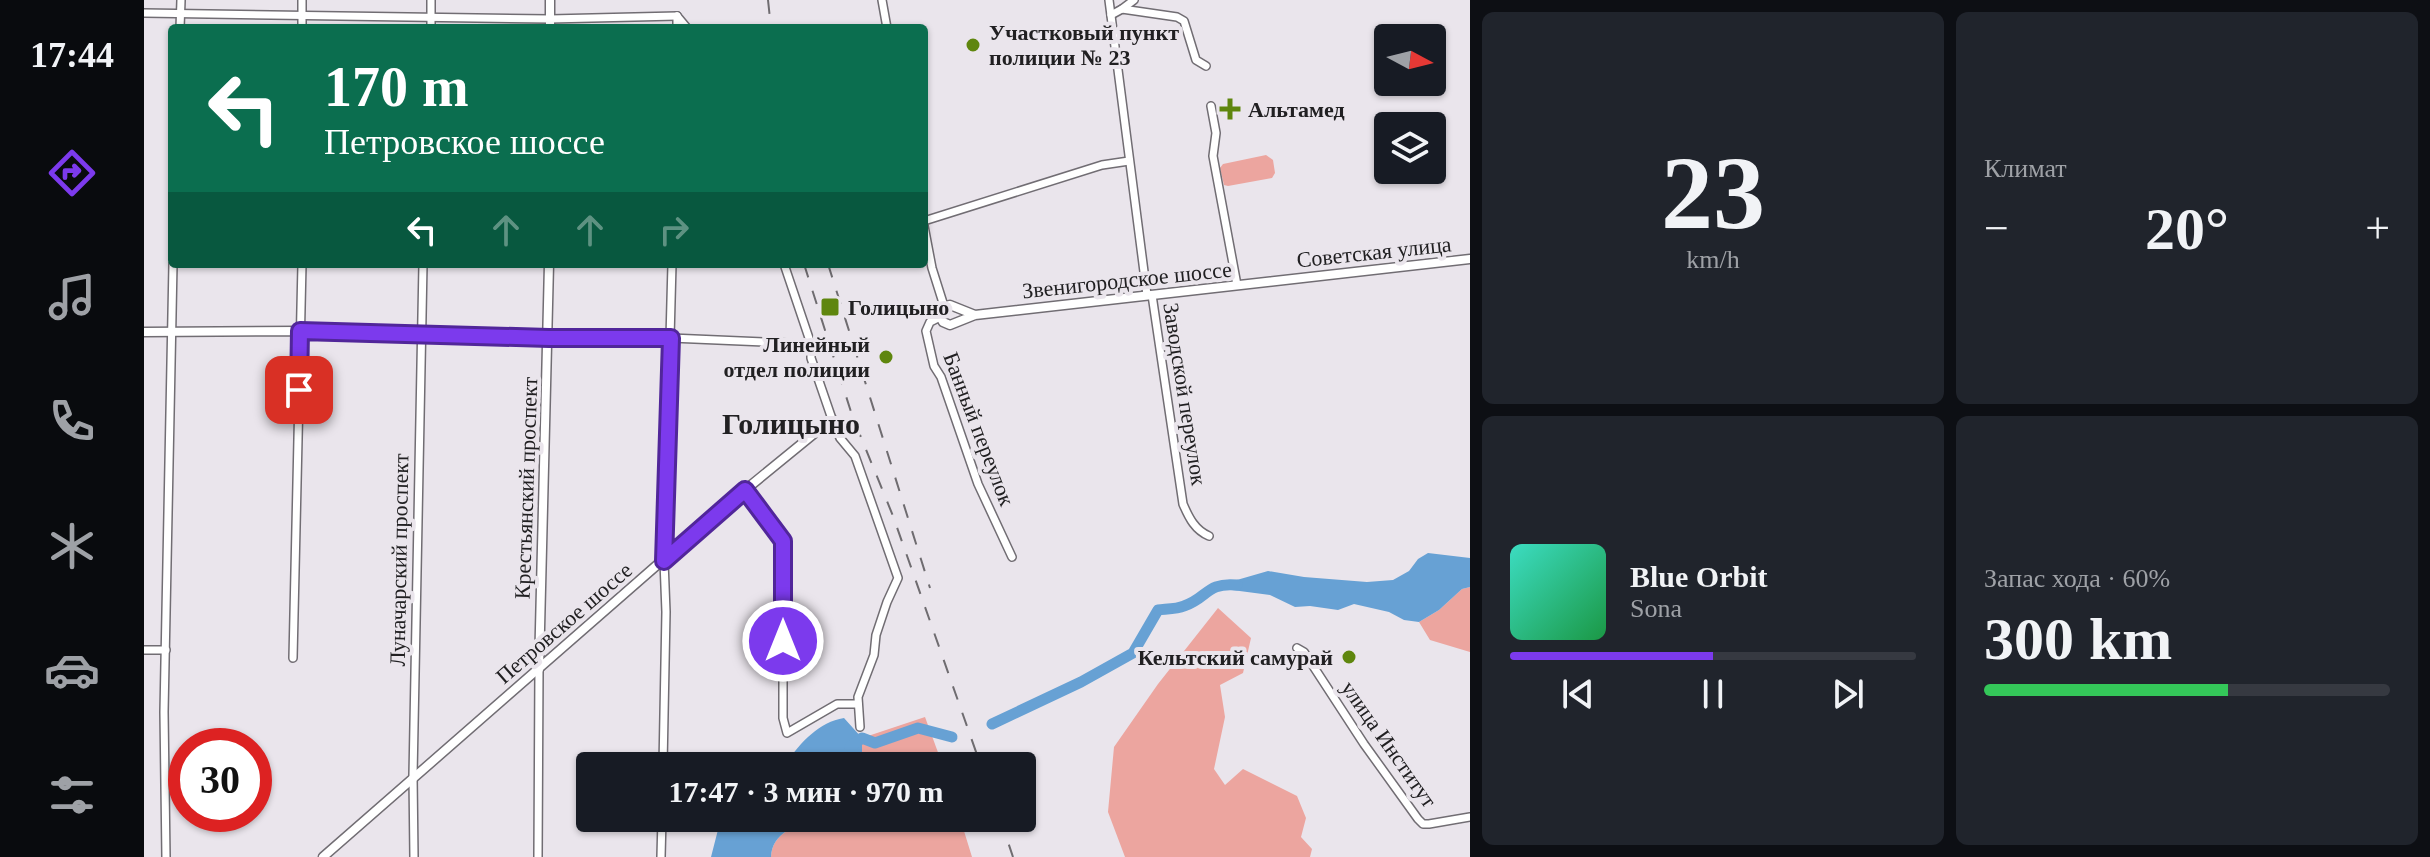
<!DOCTYPE html>
<html lang="ru">
<meta charset="utf-8">
<style>
:root{--surface:#171b24;--page:#20242c;--text:#f1f3f6;--muted:#9ea1a6;--line:#363941;--accent:#7c3aed}
body{margin:0;font-family:"Times New Roman",serif;background:var(--page);color:var(--text);height:100vh;display:flex;flex-direction:column;font-size:30px;white-space:nowrap}
*{box-sizing:border-box;margin:0}
p{font-size:26px;color:var(--muted)}
.icon{flex:none;width:44px;height:44px;fill:none;stroke:currentColor;stroke-width:2;stroke-linecap:round;stroke-linejoin:round}
.map{position:relative;flex:1;overflow:hidden}
.details{display:flex;flex-direction:column;gap:12px;padding:12px;background:#0d0f14;width:960px}
.details>*{flex:none}
.hud{position:absolute;left:24px;top:24px;width:760px;height:244px;border-radius:8px;box-shadow:0 2px 6px #0004;background:#0b6e4f;color:#fff;overflow:hidden}
.needle{width:52px;rotate:97deg}
.controls{position:absolute;left:1230px;top:24px;display:grid;gap:16px}
.controls a{display:grid;place-items:center;width:72px;height:72px;border-radius:8px;background:var(--surface);box-shadow:0 2px 6px #0004;font-size:40px}
.speed{position:absolute;left:24px;top:728px;display:flex;gap:16px;font-size:40px;font-weight:700;text-align:center}
.speed>*{display:grid;place-content:center;width:104px;height:104px;border-radius:50%;background:var(--surface);box-shadow:0 2px 6px #0004;line-height:1}
.speed .limit{border:12px solid #d22;background:#fff;color:#111}
.pin{position:absolute;display:grid;place-items:center;width:68px;height:68px;color:#fff;margin:-34px;border-radius:16px;box-shadow:0 4px 12px #0006}
.me{position:absolute;width:88px;margin:-44px;rotate:0deg;stroke-linejoin:round;filter:drop-shadow(0 0 6px #0008)}
.turn{display:flex;align-items:center;gap:28px;height:168px;padding:0 24px;font-size:36px}
.turn .icon{width:104px;height:104px;stroke-width:2.5}
.turn b{display:block;font-size:56px;line-height:68px}
.lanes{display:flex;align-items:center;height:76px;padding:0 24px;background:#0003;justify-content:center;gap:40px;direction:ltr}
.lanes .off{opacity:.35}
.big{font-size:60px;font-weight:700;line-height:1.1}
.details .card{flex:1;display:flex;flex-direction:column;justify-content:center;gap:12px;min-width:0;padding:0 28px;border-radius:12px;background:var(--page)}
.details .dial{align-items:center;gap:0}
.dial b{font-size:104px;line-height:1}
.song{display:flex;align-items:center;gap:24px}
.cover{width:96px;height:96px;border-radius:12px;background:linear-gradient(135deg,hsl(170 70% 55%),hsl(140 70% 35%))}
.played{height:8px;border-radius:4px;background:linear-gradient(90deg,var(--accent) 50%,var(--line) 50%)}
.keys{display:flex;justify-content:space-around;direction:ltr}
.heat{display:flex;justify-content:space-between;align-items:center;font-size:44px;direction:ltr}
.charge{height:12px;border-radius:6px;background:linear-gradient(90deg,#34c759 60%,var(--line) 0)}
.details .tiles{flex:1;display:grid;gap:12px;grid-template-columns:repeat(2,1fr)}
.trip{position:absolute;left:432px;top:752px;width:460px;height:80px;border-radius:8px;background:var(--surface);box-shadow:0 2px 6px #0004;font-weight:700;line-height:80px;text-align:center}
main{display:flex;flex:1;min-height:0}
.dock{display:flex;flex-direction:column;width:144px;justify-content:space-around;align-items:center;background:#090b0e;color:var(--muted)}
.dock .icon{width:56px;height:56px}
.dock .current{color:var(--accent)}
.dock b{font-size:36px;color:var(--text)}
.map>svg:first-child{display:block}
</style>
<main>
<nav class="dock">
<b>17:44</b>
<svg class="icon current" aria-label="directions" viewBox="0 0 24 24"><path d="M12 3l9 9-9 9-9-9zM9 14v-3h6M13 9l2 2-2 2"/></svg>
<svg class="icon" aria-label="music" viewBox="0 0 24 24"><path d="M9 18V5l10-2v13"/><circle cx="6" cy="18" r="3"/><circle cx="16" cy="16" r="3"/></svg>
<svg class="icon" aria-label="phone" viewBox="0 0 24 24"><path d="M5 4h4l2 5-3 2q2 4 5 5l2-3 5 2v4C11 20 4 13 5 4z"/></svg>
<svg class="icon" aria-label="climate" viewBox="0 0 24 24"><path d="M12 3v18M4 7l16 10M4 17L20 7"/></svg>
<svg class="icon" aria-label="car" viewBox="0 0 24 24"><path d="M5 17H2v-5l4-1 3-4h7l3 4 3 1v5h-3M9 17h6M6 11h13"/><circle cx="7" cy="17" r="2"/><circle cx="17" cy="17" r="2"/></svg>
<svg class="icon" aria-label="filters" viewBox="0 0 24 24"><path d="M4 7h16M4 17h16"/><circle cx="9" cy="7" r="2"/><circle cx="15" cy="17" r="2"/></svg>
</nav>
<div class="map">
<svg width="1326" height="857" viewBox="0 0 1326 857">
<rect width="100%" height="100%" fill="#eae5ec"/>
<g fill="#eca59f">
<path d="M1122,155L1129,160L1131,173L1128,178L1084,186L1080,185L1076,168L1079,164Z"/>
<path d="M1326,587V652L1286,640L1275,622L1295,610L1318,589Z"/>
<path d="M1074,608L1107,638L1099,673L1076,685L1081,717L1070,769L1081,785L1099,769L1153,796L1162,818L1157,837L1168,849L1166,857H981L964,812L970,747L1014,684Z"/>
<path d="M781,717L799,766H718V738Z"/>
<path d="M672,818H816L828,857H627C628,833 652,825 672,818Z"/>
</g>
<g fill="#67a1d4">
<path d="M1284,553L1326,558V587L1318,589L1295,610L1275,622L1260,620L1245,612L1210,604L1194,610L1166,606L1151,607L1126,595L1088,590L1079,584L1124,571L1160,577L1223,582L1249,580L1265,571L1274,559Z"/>
<path d="M700,718L718,738V766H622L642,763C657,742 675,722 700,718Z"/>
<path d="M577,818H671C652,825 628,833 627,857H567Z"/>
</g>
<g fill="none" stroke-linecap="round" stroke-linejoin="round">
<g stroke="#67a1d4" stroke-width="11">
<path d="M848,724L937,682L989,653L1014,610C1022,609 1033,609 1040,606C1064,598 1062,582 1093,585"/>
<path d="M706,747L718,738L731,743L774,728L808,737"/>
</g>
<g stroke="#716d73" stroke-width="10">
<g id="minor">
<path d="M738,0L743,28"/>
<path d="M965,0L1003,295"/>
<path d="M978,9L990,0"/>
<path d="M0,13L406,19L533,16"/>
<path d="M967,15L978,9L1033,17L1040,21L1052,60L1062,66"/>
<path d="M533,16L543,28"/>
<path d="M36,28L37,0"/>
<path d="M158,28V0"/>
<path d="M287,28V0"/>
<path d="M533,28V16"/>
<path d="M1067,106L1072,133L1069,156L1093,285"/>
<path d="M780,221L958,165L985,161"/>
<path d="M780,226L788,268L800,306"/>
<path d="M640,264L667,344V358L688,419L696,438L711,456L754,578L743,602L732,635L730,655L714,697L716,727"/>
<path d="M1008,295L1039,504C1045,518 1051,530 1065,536"/>
<path d="M796,317L786,322L782,331L790,366L797,377L834,484L868,557"/>
<path d="M405,338H527L667,344"/>
<path d="M601,490L639,541V718L643,733L693,704H714"/>
<path d="M1153,648L1160,652L1220,744L1274,819L1279,824H1285L1326,817"/>
<path d="M0,650H22"/>
<path d="M149,658L158,264"/>
<path d="M519,766L522,612L520,561L528,264"/>
<path d="M22,857L20,712L29,264"/>
<path d="M270,857L269,776L279,264"/>
<path d="M394,857L395,669"/>
<path d="M517,857L518,818"/>
</g>
</g>
<g stroke="#716d73" stroke-width="11">
<g id="tertiary">
<path d="M406,28V0"/>
<path d="M831,315L806,305L798,307L795,315L799,322L806,325L831,315L1326,259"/>
<path d="M0,332L156,331L405,338"/>
<path d="M395,669L405,264"/>
<path d="M179,857L568,517L688,419"/>
</g>
</g>
<use href="#minor" stroke="#fff" stroke-width="7"/>
<use href="#tertiary" stroke="#fff" stroke-width="8"/>
<g stroke="#6f6c70" stroke-width="2" stroke-dasharray="14 14" stroke-linecap="butt">
<path d="M624,0L627,28"/>
<path d="M660,264L708,415L749,516L837,766"/>
<path d="M684,264L786,588"/>
<path d="M856,818L869,857"/>
</g>
</g>
<g fill="none" stroke-linecap="round" stroke-linejoin="round">
<g stroke="#51269a" stroke-width="20">
<path id="route" d="M155,390L156,331L405,338H527L520,561L601,490L639,541V641"/>
</g>
<use href="#route" stroke="#7c3aed" stroke-width="14"/>
</g>
<g fill="#5f860e" stroke="#eae5ec" stroke-width="3">
<circle cx="829" cy="45" r="8"/>
<path d="M1082 97h8v8h8v8h-8v8h-8v-8h-8v-8h8z"/>
<rect x="676" y="297" width="20" height="20" rx="4"/>
<circle cx="742" cy="357" r="8"/>
<circle cx="1205" cy="657" r="8"/>
</g>
<g text-anchor="middle" dominant-baseline="central" stroke-width="8" stroke-linejoin="round" paint-order="stroke">
<g font-size="22" font-weight="bold" fill="#212022" stroke="#eae5ec" text-anchor="start">
<text x="845" y="32">Участковый пункт<tspan x="845" dy="25">полиции № 23</tspan></text>
<text x="1104" y="109">Альтамед</text>
<text x="704" y="307">Голицыно</text>
<text x="726" y="344" text-anchor="end">Линейный<tspan x="726" dy="25">отдел полиции</tspan></text>
<text x="1189" y="657" text-anchor="end">Кельтский самурай</text>
</g>
<g font-size="22" fill="#212022" stroke="#eae5ec">
<text transform="translate(1230 252) rotate(-6)">Советская улица</text>
<text transform="translate(983 280) rotate(-6)">Звенигородское шоссе</text>
<text transform="translate(1041 394) rotate(81)">Заводской переулок</text>
<text transform="translate(835 429) rotate(69)">Банный переулок</text>
<text transform="translate(382 488) rotate(-88)">Крестьянский проспект</text>
<text transform="translate(255 560) rotate(-89)">Луначарский проспект</text>
<text transform="translate(420 623) rotate(-41)">Петровское шоссе</text>
<text transform="translate(1245 744) rotate(55)">улица Институт</text>
</g>
<g font-size="30" font-weight="bold" fill="#212022" stroke="#eae5ec">
<text x="647" y="423">Голицыно</text>
</g>
</g>
</svg>
<div class="controls">
<a><svg class="needle" viewBox="-14 -14 28 28"><path d="M0-13l5 13h-10z" fill="#e53935"/><path d="M0 13l5-13h-10z" fill="#9ea1a6"/></svg></a>
<a><svg class="icon" aria-label="layers" viewBox="0 0 24 24"><path d="M12 4l9 5-9 5-9-5zM3 14l9 5 9-5"/></svg></a>
</div>
<div class="speed"><div class="limit">30</div></div>
<div class="pin" style="left:155px;top:390px;background:#d93025"><svg class="icon" aria-label="arrive" viewBox="0 0 24 24"><path d="M6 21V4h12l-3 4 3 4H6"/></svg></div>
<svg class="me" style="left:639px;top:641px" viewBox="-20 -20 40 40"><circle r="17" fill="#7c3aed" stroke="#fff" stroke-width="3"/><path d="M0-11L8 9 0 5-8 9z" fill="#fff"/></svg>
<div class="trip">17:47 · 3 мин · 970 m</div>
<div class="hud">
<div class="turn"><svg class="icon" aria-label="left" viewBox="0 0 24 24"><path d="M17 20v-9H6M10 6l-5 5 5 5"/></svg><div><b>170 m</b>Петровское шоссе</div></div>
<div class="lanes"><svg class="icon" aria-label="left" viewBox="0 0 24 24"><path d="M17 20v-9H6M10 6l-5 5 5 5"/></svg><svg class="icon off" aria-label="ahead" viewBox="0 0 24 24"><path d="M12 20V5M6 11l6-6 6 6"/></svg><svg class="icon off" aria-label="ahead" viewBox="0 0 24 24"><path d="M12 20V5M6 11l6-6 6 6"/></svg><svg class="icon off" aria-label="right" viewBox="0 0 24 24"><path d="M7 20v-9h11M14 6l5 5-5 5"/></svg></div>
</div>
</div>
<section class="details">
<div class="tiles">
<div class="card dial"><b>23</b><p>km/h</p></div>
<div class="card"><p>Климат</p>
<div class="heat"><a>−</a><b class="big">20°</b><a>+</a></div>
</div>
<div class="card">
<div class="song"><i class="cover"></i><div><b>Blue Orbit</b><p>Sona</p></div></div>
<div class="played"></div>
<div class="keys"><svg class="icon" aria-label="previous" viewBox="0 0 24 24"><path d="M18 5L8 12l10 7zM5 5v14"/></svg><svg class="icon" aria-label="pause" viewBox="0 0 24 24"><path d="M8 5v14M16 5v14"/></svg><svg class="icon" aria-label="next" viewBox="0 0 24 24"><path d="M6 5l10 7-10 7zM19 5v14"/></svg></div>
</div>
<div class="card"><p>Запас хода · 60%</p><b class="big">300 km</b><div class="charge"></div></div>
</div>
</section>
</main>
